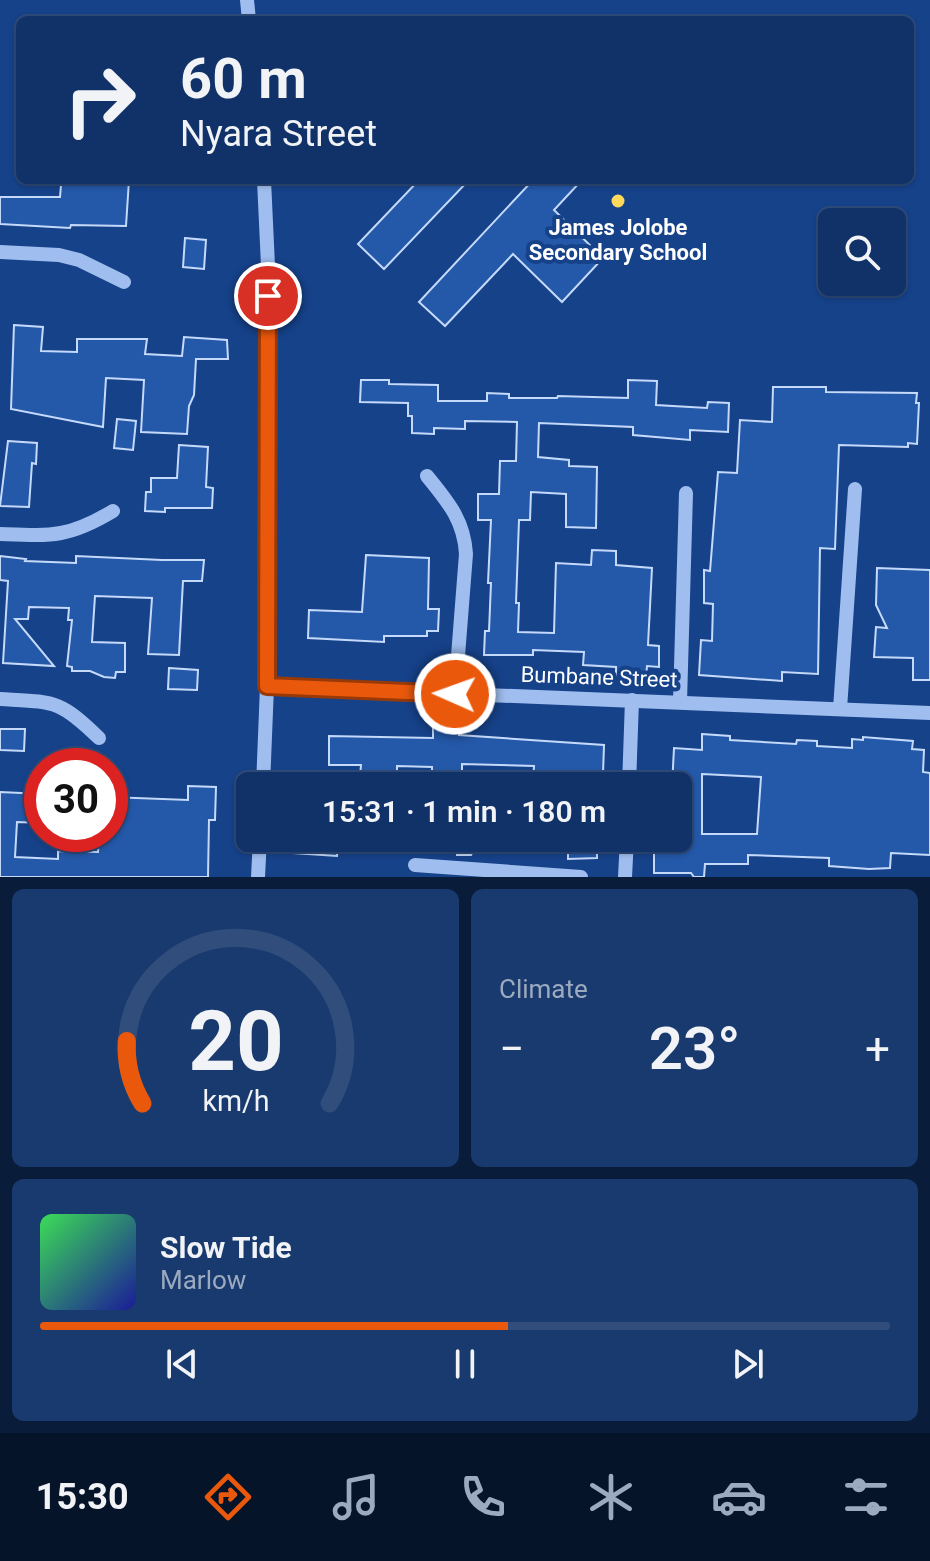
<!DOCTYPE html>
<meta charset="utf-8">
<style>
:root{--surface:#103268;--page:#193a6e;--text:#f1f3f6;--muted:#9caac0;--line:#304d7c;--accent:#ea580c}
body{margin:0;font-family:Roboto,sans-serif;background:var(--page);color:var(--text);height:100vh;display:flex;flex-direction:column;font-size:30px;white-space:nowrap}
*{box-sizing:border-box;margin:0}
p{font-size:26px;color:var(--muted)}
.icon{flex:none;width:44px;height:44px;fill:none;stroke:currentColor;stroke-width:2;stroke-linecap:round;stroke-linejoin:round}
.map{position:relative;height:877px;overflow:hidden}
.side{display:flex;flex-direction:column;gap:12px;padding:12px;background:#091c39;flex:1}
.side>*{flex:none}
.banner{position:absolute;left:16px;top:16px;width:898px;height:168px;border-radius:12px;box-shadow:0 2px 6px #0004,0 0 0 2px var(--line);background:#103268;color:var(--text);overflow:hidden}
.controls{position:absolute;left:818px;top:208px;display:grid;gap:16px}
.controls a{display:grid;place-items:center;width:88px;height:88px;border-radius:12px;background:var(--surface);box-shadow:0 2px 6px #0004,0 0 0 2px var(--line);font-size:40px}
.speed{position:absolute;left:24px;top:748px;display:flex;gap:16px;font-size:40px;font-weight:700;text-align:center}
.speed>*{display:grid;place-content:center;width:104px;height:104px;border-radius:50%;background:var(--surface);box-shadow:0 2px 6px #0004,0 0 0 2px var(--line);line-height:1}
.speed .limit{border:12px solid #d22;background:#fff;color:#111}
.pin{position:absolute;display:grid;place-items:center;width:68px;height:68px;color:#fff;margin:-34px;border:4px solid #fff;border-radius:50%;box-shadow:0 2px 8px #0007}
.me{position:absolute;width:88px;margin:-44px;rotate:272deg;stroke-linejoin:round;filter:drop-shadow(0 0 6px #0008)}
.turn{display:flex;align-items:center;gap:28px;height:168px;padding:0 32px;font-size:36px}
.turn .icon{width:104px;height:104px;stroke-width:2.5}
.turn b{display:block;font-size:56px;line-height:68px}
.big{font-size:60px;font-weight:600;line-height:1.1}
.side .widget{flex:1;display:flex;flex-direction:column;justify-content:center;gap:12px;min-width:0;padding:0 28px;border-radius:12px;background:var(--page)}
.side .dial{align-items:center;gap:0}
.dial svg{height:208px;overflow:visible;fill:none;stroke:var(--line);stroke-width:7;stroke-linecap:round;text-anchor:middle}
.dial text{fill:var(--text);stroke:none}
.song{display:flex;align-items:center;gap:24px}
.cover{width:96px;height:96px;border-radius:12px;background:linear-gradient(135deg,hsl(130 70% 55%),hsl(240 70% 35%))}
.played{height:8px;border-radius:4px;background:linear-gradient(90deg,var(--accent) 55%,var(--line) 55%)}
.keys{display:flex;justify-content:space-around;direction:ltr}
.heat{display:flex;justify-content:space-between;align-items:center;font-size:44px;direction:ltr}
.side .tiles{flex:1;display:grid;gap:12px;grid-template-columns:1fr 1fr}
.widget:last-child{grid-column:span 2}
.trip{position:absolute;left:236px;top:772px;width:456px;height:80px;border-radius:12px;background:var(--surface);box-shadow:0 2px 6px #0004,0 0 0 2px var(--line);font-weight:600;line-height:80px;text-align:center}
.dock{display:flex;height:128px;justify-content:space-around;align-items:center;background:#06142a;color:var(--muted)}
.dock .icon{width:56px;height:56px}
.dock .active{color:var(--accent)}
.dock b{font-size:36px;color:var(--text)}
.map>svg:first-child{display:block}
</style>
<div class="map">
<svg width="930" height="877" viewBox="0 0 930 877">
<rect width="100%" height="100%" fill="#16428a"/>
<g fill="#2458a9" stroke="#c5dafb" stroke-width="2" fill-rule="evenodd">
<path d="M79,180H129L126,226L71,225L70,228L0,224V197H60L61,185H78Z"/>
<path d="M419,180H469L384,269L358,244Z"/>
<path d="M533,180H582L554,210L603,258L562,302L513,254L445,326L419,302Z"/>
<path d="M185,238L206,240L204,269L183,267Z"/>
<path d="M14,325L43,327L41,351L77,352V339H147L145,354L182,356L184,337L227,340L228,359H196L194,395L189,406L187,434L141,432L144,380L106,378L103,427L11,409Z"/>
<path d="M361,380H389V384L438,385V401H487V393L509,394V398H557L558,396L628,398V380L657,381L656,405L707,408L708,402L729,403L728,432L690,430V440L633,435V427L539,423L538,457L569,460V466L597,467L596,528L566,527V494L531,492L530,520H519L516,603H519L518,632L554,633L556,563L591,565L592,550L616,551V565L652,568L648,645L659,646V667L647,666L646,677L616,675V667L583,665L584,652L533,650V655H484L485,631H489L491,583H488L491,520H478V494H499L500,461H516L517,422L465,421V429L434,428V434L412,433V416H408V403L360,402Z"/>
<path d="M773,387H826V392L917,393L916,403H919L917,444L908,443V447L839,445L835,549L820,548L818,674L782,672V681L699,675L701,640L712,641L713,604L704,603V570L710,571L718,472L737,473L740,420L772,422Z"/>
<path d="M117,419L136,421L133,450L114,448Z"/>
<path d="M8,441L37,443L36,464L32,463L29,507L0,506Z"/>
<path d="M179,445L208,447L206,487L213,488L212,508H165V512L145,511L146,492H151V478H177Z"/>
<path d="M366,555L429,558L428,609H439L438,631H427V636H384V642L308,638L309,610L362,612Z"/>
<path d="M0,556L26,559L25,561L76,563V556L162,560H204L202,581H183L179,655L148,654L152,598L95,596L92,642L125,643V672H116L115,678L104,677L90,671H72V667L67,666L72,620H68L69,608L29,607L28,619H15L54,666L3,663L8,581L0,580Z"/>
<path d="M877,568L930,570V680H913V658L874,657L876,627L887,628L876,605Z"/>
<path d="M169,668L198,670L197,690L168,689Z"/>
<path d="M433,725H459V735L604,745L603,774H594L593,785L568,784L533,781L534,766L462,764V786H432V767L397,766V776L383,778L360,776L361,765H329V736L433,738Z"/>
<path d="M0,729H25L24,751L0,750Z"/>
<path d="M702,734L730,736V740L796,744L797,740L817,741V746L852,748V739L863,740V737L913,741L912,749L924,750L923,772L930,773V855L891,853L890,868L869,869L829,866V858L748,855V864H705L704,877H694L691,873H654V848H668V838H678V786H672L674,748L702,750ZM702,774L761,777L757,834H702Z"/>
<path d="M188,786L216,787L215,820H209L208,877H0V792L42,794V823L17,822L15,857L58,859V851L98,852L99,834H110V797L188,800Z"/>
<path d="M279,838H339L337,856L278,852Z"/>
<path d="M458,838H480L471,855H457Z"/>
<path d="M568,838H597V858L568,859Z"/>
</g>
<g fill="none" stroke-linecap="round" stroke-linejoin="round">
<g stroke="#9fbeef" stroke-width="14">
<path d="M247,0L249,20"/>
<path d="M0,252L59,255L79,260L124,282"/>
<path d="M427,476C448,502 464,520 466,554L455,694"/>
<path d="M0,534C51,536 68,538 113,511"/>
<path d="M267,686L930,713"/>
<path d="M0,699C54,702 59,699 99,738"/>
<path d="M680,702L686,493"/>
<path d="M840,709L855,489"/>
<path d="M263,786L267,686L268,266L264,180"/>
<path d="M629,786L632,700"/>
<path d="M415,865L581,877"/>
<path d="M258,877L260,838"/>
<path d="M625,877L627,838"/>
</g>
</g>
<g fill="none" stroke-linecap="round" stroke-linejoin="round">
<g stroke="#983908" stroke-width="20">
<path id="route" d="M268,296L267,686L455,694"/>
</g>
<use href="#route" stroke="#ea580c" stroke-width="14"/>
</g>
<circle fill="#ffd95c" stroke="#16428a" stroke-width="3" cx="618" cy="201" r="8"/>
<g text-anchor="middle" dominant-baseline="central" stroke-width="8" stroke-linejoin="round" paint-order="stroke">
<g font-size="22" font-weight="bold" fill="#fff" stroke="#16428a">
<text x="618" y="227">James Jolobe<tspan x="618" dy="25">Secondary School</tspan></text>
</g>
<g font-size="22" fill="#fff" stroke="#16428a">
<text transform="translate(599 677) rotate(2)">Bumbane Street</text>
</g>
</g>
</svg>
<div class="controls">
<a><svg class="icon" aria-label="search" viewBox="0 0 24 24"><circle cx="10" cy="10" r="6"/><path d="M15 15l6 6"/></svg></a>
</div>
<div class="speed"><div class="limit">30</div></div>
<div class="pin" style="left:268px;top:296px;background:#d93025"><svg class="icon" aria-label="arrive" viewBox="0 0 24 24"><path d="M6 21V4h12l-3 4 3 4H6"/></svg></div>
<svg class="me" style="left:455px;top:694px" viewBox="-20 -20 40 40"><circle r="17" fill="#ea580c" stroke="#fff" stroke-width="3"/><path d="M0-11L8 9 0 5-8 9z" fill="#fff"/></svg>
<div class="trip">15:31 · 1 min · 180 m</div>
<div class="banner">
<div class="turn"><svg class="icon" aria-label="right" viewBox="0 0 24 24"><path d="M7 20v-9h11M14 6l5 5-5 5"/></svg><div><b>60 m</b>Nyara Street</div></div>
</div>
</div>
<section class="side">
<div class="tiles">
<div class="widget dial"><svg viewBox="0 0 100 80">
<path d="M14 69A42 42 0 1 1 86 69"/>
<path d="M14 69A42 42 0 0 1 8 45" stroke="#ea580c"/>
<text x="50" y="56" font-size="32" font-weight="700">20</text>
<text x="50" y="72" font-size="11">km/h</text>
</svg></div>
<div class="widget"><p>Climate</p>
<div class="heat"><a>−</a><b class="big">23°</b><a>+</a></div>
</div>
<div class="widget">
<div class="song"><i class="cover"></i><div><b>Slow Tide</b><p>Marlow</p></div></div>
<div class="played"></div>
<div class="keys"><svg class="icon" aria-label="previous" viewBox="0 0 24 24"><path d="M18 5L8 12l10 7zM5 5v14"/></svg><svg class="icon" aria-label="pause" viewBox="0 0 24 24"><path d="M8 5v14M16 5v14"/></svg><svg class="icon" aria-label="next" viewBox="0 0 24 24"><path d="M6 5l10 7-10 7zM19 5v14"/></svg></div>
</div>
</div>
</section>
<nav class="dock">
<b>15:30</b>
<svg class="icon active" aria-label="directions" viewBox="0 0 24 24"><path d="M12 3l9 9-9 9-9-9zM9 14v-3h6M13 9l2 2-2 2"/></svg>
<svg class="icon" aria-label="music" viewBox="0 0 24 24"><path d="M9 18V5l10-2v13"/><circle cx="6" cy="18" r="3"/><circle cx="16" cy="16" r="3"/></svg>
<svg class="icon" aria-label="phone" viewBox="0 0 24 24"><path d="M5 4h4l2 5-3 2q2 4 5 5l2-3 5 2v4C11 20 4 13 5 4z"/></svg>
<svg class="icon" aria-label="climate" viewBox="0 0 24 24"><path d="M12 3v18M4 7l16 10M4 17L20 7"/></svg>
<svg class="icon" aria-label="car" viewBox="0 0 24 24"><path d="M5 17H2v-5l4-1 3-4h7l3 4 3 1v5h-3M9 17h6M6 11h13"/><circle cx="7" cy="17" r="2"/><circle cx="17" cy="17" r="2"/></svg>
<svg class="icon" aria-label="filters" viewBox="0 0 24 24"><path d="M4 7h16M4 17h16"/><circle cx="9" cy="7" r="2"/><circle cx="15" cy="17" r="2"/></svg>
</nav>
